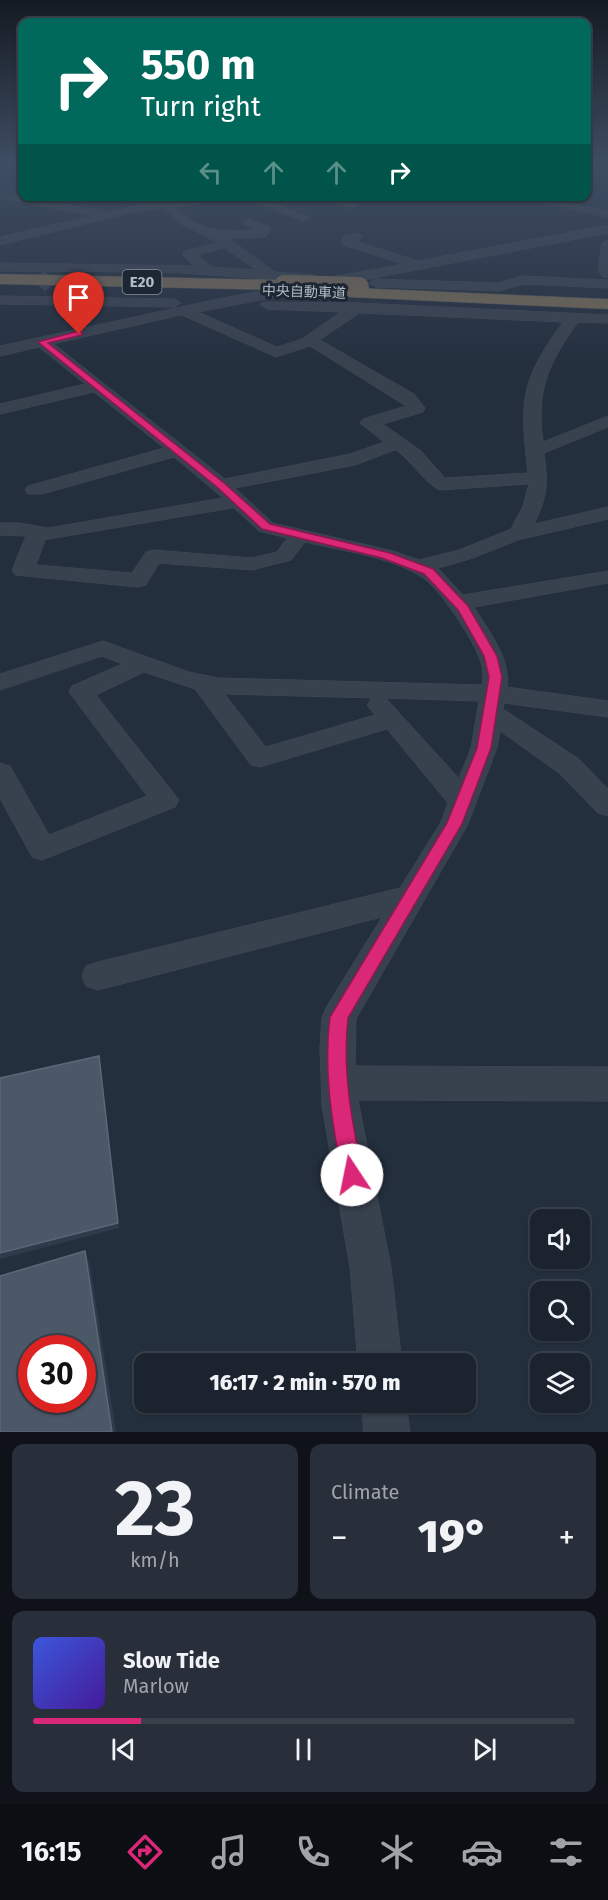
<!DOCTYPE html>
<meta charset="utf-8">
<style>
:root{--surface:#1b232e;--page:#282f3a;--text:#f1f3f6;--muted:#a0a4aa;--line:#39404a;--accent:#db2777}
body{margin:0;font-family:"Fira Sans","Noto Sans JP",sans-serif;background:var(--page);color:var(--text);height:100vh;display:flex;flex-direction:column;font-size:22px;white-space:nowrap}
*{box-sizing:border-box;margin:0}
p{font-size:20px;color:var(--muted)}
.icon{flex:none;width:33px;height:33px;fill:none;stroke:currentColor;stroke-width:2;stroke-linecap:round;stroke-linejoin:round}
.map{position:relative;height:1432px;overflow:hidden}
.panel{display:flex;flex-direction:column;gap:12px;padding:12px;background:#0f1319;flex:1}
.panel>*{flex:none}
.guide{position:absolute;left:18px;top:18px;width:573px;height:183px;border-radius:12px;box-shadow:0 2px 4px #0004,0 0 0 2px var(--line);background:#00695c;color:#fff;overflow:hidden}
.buttons{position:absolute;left:530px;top:1209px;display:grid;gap:12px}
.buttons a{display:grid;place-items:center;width:60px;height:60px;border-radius:12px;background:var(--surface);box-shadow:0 2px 4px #0004,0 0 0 2px var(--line);font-size:30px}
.speed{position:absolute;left:18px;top:1335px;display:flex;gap:12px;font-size:30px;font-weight:700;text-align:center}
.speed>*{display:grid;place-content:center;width:78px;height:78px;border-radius:50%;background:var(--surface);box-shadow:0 2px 4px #0004,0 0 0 2px var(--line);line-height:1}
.speed .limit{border:9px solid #d22;background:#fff;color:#111}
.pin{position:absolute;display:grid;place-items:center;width:51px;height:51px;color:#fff;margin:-62px -26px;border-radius:50% 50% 50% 0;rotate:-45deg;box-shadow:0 0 6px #0007}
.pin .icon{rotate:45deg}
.me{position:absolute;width:66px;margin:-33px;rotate:349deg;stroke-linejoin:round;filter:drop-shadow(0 0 4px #0008)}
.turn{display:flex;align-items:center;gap:21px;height:126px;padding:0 24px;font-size:27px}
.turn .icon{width:78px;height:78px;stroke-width:2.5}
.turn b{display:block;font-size:42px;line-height:51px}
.lanes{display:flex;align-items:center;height:57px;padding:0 24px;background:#0003;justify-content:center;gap:30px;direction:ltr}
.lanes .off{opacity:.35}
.big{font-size:45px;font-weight:800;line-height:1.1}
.panel .tile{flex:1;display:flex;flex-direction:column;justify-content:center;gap:9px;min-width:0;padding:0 21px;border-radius:12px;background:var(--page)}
.panel .dial{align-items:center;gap:0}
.dial b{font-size:78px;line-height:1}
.song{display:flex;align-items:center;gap:18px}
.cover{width:72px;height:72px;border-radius:9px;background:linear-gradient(135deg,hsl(230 70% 55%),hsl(260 70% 35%))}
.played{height:6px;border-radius:3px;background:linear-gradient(90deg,var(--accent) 20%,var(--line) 20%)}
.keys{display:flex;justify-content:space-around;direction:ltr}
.heat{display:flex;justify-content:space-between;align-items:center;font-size:33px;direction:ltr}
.panel .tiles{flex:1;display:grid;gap:12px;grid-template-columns:1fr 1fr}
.tile:last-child{grid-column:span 2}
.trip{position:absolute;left:134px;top:1353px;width:342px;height:60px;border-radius:12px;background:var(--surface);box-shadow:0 2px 4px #0004,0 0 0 2px var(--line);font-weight:800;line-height:60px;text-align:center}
.tab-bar{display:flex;height:96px;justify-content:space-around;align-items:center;background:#0b0e12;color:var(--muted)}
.tab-bar .icon{width:42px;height:42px}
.tab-bar .selected{color:var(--accent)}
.tab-bar b{font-size:27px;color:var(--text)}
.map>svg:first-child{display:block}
</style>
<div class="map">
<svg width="608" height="1432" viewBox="0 0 608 1432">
<rect width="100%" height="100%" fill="#242f3e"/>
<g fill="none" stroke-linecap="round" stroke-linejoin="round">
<path stroke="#3a4453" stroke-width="15" stroke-dasharray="15 8" stroke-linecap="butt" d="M39,276L57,292"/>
<g stroke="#414a57" stroke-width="1">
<g id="minor">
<path d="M11,163H22V166Z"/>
<path d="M586,163L608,164V170L586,167Z"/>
<path d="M4,193L97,210L103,213C146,203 189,196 234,196L229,199L175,207C202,233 221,231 256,230L242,223L248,219L269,227L271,230L265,237L228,238L275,272L313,275L315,278L311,281L403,264L343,245L341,242L344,236L357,233L363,237L356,241L418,261L608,225V233L198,312L277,347L302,339L341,312L267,309L260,305L262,302L359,303L608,315V323L578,322C548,364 536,390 543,442L608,416V427L544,453C548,483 548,496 534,524L608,507V519L518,540L473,558L438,568L463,595L608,571V583L474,607C488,630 511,658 507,687L608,701V717L504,703L503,709L579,759L608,789V816L598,813L559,773L500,731L497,748L468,824L356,1019L355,1066L608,1067V1101L358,1100L391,1267L402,1364H358L350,1267L322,1106L320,1047L322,1017L327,1006L382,917L98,990L86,986L82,976L86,966L98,962L400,888L441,822L448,803L387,729L260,767L251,765L195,689L144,672L96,695L179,800L175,807L42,860L32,857L0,798V763L10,766L49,835L147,796L69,692L72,686L122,664L102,656L0,690V674L103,641L189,672L218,678L482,685C486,667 477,652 469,637C458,619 438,587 420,576C387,556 342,551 305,542L291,560L252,570L159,563L146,585L138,587L15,575L12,570L26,536L0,535V523H20L48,528L223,498L174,457L42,494H28L25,490L28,486L164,448L94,392L0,414V404L85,384L39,347L0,356V346L218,299L307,282L167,272L0,271V263L194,266L182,254L184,251L218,243L178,222L164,208L138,211L0,245V237L92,216L0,198V194ZM225,248L256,270L212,267L197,255ZM360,313L563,322C519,382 520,401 528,473L445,478L421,451L383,424L423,412L425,408L414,394L320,340ZM182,315L276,357L310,346L406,406L363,419L360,423L384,442L350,454L225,479L54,344ZM396,450C409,459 429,487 440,490L529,484L523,506L511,529L459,550L419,560L393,551L273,523L235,488L355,465ZM234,508L259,531L287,538L277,552L252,558L153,550L146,552L132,573L36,565L45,540ZM225,694L375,698L371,699L367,705L375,715L266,747ZM386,698L479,701L471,748L459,778Z"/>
<path d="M242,196H258L310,218L304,222L300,220Z"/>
<path d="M319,196H337L358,205L352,208Z"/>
<path d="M371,196H385L376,201L372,200Z"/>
<path d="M516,196H540L608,211V217Z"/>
<path d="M608,240V278L603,277L598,271L602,244Z"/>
<path d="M523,276L608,280V288L524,284L499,291L376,287L369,283L376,279L498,283Z"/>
<path d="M0,296L174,299L181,303L174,307L0,304Z"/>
<path d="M362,1402H406L410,1432H364Z"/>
</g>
</g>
<g stroke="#434c59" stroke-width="1">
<g id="highway">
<path d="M0,274L284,280L290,281L293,285L290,289L284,290L0,284Z"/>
<path d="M332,287L608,299V309L326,296L323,292L326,288Z"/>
</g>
</g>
<use href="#minor" fill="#38414e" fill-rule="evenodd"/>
<use href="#highway" fill="#746855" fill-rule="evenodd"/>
<g stroke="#434c59" stroke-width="20" stroke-linecap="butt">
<path id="highway-bridge" d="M284,285L359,287"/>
</g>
<use href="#highway-bridge" stroke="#746855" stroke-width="20"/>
</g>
<g fill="#2f3b4b">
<path d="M99,1056L100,1061L119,1228L0,1259V1253Z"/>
<path d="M85,1251L90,1265L116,1432H112Z"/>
</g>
<g fill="#4b5868" stroke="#5c6777" stroke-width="1.5" fill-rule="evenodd">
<path d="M99,1056L118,1223L0,1253V1078Z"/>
<path d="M85,1251L112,1432H0V1276ZM32,1348H82V1400H32Z"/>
</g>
<linearGradient id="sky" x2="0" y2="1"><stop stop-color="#141a22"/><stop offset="0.45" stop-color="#3f4d63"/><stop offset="1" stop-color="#3f4d63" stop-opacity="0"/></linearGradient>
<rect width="608" height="364" fill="url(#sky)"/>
<path fill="#db2777" stroke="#8e194d" stroke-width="1.5" d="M79,331L82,332V335L48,343L224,483L270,524L390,553L433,569L468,606L497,656L502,677L491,748L462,824L348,1018C342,1071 352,1123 363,1175L360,1182L352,1185L345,1182L342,1175C332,1122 323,1070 330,1017L447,823L477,748L489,677L484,656L458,610L424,574L382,558L262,529L217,487L38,342Z"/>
<g text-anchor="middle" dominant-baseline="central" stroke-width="6" stroke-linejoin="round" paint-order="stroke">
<g font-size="14" fill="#b4bcc9" stroke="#1d2633">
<text transform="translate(304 292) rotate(2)">中央自動車道</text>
</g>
<rect fill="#1d2633" stroke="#878f9c" stroke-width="1.5" x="122.5" y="270" width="39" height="24" rx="4.5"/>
<g font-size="15" font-weight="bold" fill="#b4bcc9">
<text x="142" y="282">E20</text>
</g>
</g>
</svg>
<div class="buttons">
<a><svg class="icon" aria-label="sound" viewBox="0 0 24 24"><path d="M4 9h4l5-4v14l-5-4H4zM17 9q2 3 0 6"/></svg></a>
<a><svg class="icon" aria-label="search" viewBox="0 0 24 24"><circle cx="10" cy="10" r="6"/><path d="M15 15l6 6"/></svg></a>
<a><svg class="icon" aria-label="layers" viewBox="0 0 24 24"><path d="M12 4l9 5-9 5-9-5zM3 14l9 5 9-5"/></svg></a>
</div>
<div class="speed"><div class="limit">30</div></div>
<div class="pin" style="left:79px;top:334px;background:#d93025"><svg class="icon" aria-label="arrive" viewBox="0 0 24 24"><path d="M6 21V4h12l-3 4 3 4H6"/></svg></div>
<svg class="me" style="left:352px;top:1175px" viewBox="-20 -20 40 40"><circle r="19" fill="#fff"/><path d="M0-13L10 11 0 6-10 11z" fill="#db2777"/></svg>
<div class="trip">16:17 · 2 min · 570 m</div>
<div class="guide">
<div class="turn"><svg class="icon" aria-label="right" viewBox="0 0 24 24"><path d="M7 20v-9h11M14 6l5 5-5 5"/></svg><div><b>550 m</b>Turn right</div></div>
<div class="lanes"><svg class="icon off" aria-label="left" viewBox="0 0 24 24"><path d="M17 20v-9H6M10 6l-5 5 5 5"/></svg><svg class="icon off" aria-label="ahead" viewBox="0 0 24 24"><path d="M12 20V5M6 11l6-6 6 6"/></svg><svg class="icon off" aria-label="ahead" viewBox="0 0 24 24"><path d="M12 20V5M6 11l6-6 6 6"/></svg><svg class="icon" aria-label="right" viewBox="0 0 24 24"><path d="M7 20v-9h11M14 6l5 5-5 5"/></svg></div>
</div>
</div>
<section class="panel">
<div class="tiles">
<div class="tile dial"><b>23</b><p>km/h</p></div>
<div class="tile"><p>Climate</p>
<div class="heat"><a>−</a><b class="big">19°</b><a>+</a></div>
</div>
<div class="tile">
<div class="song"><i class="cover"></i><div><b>Slow Tide</b><p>Marlow</p></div></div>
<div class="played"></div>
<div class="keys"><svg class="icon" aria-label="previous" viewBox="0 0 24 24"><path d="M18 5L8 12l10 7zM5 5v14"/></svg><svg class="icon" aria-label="pause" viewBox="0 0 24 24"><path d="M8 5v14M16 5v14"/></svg><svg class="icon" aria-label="next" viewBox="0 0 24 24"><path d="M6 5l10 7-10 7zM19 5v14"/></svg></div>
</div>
</div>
</section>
<nav class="tab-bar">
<b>16:15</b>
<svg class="icon selected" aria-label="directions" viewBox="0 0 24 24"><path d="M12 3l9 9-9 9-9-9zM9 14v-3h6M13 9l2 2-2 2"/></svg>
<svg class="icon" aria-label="music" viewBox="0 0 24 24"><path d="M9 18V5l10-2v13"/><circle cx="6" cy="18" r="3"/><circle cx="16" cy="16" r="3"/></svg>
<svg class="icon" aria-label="phone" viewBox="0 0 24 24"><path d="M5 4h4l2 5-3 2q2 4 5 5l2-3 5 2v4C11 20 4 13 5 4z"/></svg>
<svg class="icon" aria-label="climate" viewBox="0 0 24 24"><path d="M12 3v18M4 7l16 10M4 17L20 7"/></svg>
<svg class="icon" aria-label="car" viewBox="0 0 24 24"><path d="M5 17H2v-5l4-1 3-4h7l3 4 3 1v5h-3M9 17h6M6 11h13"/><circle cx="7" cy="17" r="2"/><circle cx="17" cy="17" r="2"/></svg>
<svg class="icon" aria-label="filters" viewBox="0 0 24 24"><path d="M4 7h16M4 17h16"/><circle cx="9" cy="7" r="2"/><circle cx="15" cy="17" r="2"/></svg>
</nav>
